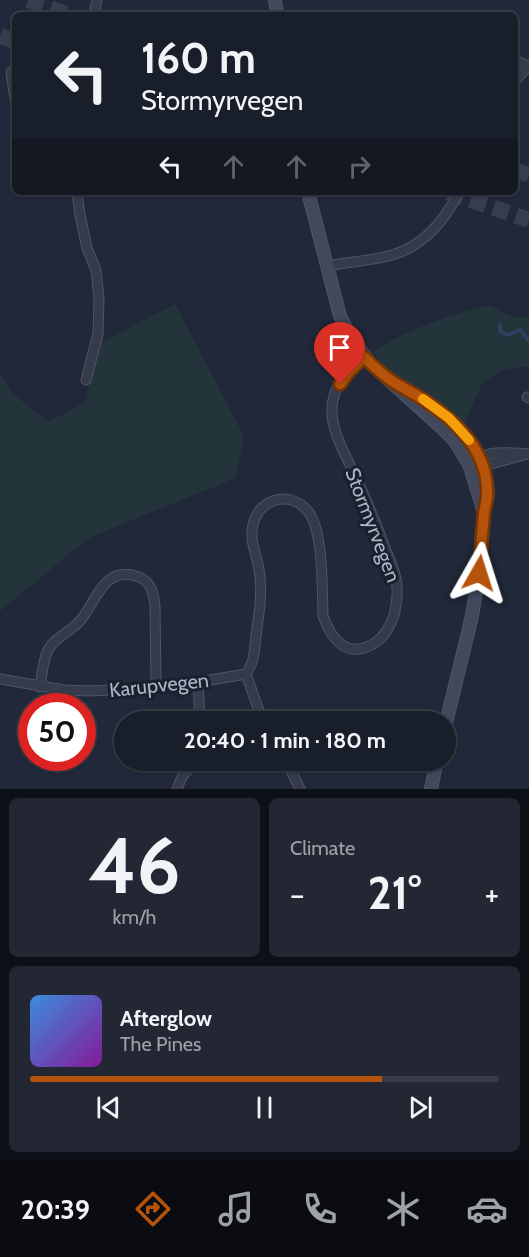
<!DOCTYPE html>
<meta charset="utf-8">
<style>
:root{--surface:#191e2b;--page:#222733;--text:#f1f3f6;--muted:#9fa2a9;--line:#373c47;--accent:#b45309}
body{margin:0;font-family:Cabin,sans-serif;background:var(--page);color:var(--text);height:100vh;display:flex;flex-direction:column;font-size:22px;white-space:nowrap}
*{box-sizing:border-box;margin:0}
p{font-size:20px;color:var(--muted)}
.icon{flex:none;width:33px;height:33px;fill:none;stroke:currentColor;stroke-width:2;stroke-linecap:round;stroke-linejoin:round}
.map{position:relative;height:789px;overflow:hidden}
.side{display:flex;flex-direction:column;gap:9px;padding:9px;background:#0e1018;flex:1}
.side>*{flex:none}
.hud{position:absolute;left:12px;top:12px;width:506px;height:183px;border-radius:9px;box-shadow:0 2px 4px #0004,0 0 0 2px var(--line);background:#191e2b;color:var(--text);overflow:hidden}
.speed{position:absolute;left:18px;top:693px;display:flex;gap:12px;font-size:30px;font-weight:700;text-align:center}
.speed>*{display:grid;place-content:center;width:78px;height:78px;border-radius:50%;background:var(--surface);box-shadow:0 2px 4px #0004,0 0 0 2px var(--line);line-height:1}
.speed .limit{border:9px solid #d22;background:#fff;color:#111}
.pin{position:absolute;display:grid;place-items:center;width:51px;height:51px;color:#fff;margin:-62px -26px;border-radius:50% 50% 50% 0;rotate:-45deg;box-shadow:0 0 6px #0007}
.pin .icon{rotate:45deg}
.me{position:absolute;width:66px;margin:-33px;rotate:6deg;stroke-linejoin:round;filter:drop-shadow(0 0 4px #0008)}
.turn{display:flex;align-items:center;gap:21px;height:126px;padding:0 30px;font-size:27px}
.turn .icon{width:78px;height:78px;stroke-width:2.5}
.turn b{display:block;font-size:42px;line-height:51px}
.lanes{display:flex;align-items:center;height:57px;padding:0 30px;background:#0003;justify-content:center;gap:30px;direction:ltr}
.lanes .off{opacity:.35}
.big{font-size:45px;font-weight:700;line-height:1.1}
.side .card{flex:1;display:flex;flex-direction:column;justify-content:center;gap:9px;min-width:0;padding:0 21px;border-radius:9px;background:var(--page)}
.side .dial{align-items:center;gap:0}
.dial b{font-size:78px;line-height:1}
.song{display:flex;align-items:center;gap:18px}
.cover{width:72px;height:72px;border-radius:9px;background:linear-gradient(135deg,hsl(210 70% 55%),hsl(290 70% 35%))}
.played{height:6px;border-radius:3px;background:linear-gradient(90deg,var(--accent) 75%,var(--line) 75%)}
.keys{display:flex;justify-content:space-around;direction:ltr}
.heat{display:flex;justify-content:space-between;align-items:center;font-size:33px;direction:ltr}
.side .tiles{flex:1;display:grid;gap:9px;grid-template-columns:1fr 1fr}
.card:last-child{grid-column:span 2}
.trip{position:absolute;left:114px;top:711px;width:342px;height:60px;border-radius:30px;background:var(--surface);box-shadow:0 2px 4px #0004,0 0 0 2px var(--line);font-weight:700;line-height:60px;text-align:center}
.dock{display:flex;height:96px;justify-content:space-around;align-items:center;background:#0a0c11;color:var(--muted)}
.dock .icon{width:42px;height:42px}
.dock .current{color:var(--accent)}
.dock b{font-size:27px;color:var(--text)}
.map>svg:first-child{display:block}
</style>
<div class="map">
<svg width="529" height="789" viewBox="0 0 529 789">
<rect width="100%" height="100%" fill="#212839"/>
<g fill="#23353a">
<path d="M175,304L244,436L236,478L112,528L86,540L0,611V373L12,393L48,422L86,402L94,346Z"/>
<path d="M490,305C503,312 513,320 529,317V366L502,370L482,383L466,420L455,436L383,367L374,352L378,348C413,328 450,314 490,305Z"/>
</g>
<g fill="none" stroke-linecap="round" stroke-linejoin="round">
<path stroke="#323f5f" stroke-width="4" d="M500,325V331L508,335L520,330L529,341"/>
<g stroke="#363d4e" stroke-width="16" stroke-dasharray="16 8" stroke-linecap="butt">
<path d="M28,0L69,15"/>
<path d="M0,36L15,41"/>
<path d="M514,170L529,175"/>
<path d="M448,192L529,220"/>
</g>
<g stroke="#4f5564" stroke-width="11">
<g id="street">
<path d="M94,15L97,0"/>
<path d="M514,59L527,66"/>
<path d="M11,72L15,99"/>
<path d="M514,82L529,65"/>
<path d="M77,192L80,215L87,248L96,270L99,298L98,334L86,380"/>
<path d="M327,266C348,262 371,261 392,255C423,246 445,220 459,192"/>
<path d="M527,397L529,398"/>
<path d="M474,461C491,449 509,453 529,454"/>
<path d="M477,465L483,466L524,455"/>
<path d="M0,679L64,690L88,691L114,690L198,682L246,674"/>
<path d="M198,682L200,722"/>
<path d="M40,687C42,675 43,660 48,650C54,638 70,632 79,622C96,604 102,566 136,576C150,580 153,591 155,605L156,685"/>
<path d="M263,722L246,674C248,670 251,666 252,662C255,654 255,643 256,635C259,614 263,592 259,570C257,555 249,541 253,525C258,500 287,490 306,509C324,526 322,590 323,616C331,639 347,659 373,644C384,638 390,627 394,615C396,606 398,597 397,588C397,573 389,559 384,545C374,518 363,492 350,465C341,446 328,423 333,400C336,382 352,369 364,357"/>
<path d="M286,760L300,789"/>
<path d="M177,789L182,777L196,760"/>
</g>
</g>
<g stroke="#4f5564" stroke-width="14">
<g id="secondary">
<path d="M275,0L277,15"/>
<path d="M308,192L340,316L351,338L370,363L441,427L454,440L469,464L483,509"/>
<path d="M393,383C440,407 484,436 488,494L484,513L479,573L472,616L446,723"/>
<path d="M431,789L437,760"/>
</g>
</g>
<use href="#street" stroke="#353b4a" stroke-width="9"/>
<use href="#secondary" stroke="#42495d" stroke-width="12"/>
</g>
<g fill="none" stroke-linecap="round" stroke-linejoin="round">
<g stroke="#753606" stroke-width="15">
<path id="route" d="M340,384L348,373L364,357C373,366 382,374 392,381C402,388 414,393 424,400C456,421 486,449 487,490C488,498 485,506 484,513C482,533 481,553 479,573"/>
</g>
<use href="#route" stroke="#b45309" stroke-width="10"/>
<path stroke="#f59e0b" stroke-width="10" d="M423,399L449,418L469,440"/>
</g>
<g text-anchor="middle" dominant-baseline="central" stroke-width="6" stroke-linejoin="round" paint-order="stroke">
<g font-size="20" fill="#afb5c6" stroke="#1a202e">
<text transform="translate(373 525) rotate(69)">Stormyrvegen</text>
<text transform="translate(159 685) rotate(-6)">Karupvegen</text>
</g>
</g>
</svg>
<div class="speed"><div class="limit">50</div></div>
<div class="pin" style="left:340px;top:384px;background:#d93025"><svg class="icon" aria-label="arrive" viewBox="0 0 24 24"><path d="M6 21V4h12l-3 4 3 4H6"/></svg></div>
<svg class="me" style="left:479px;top:573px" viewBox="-20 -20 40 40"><path d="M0-17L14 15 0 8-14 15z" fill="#b45309" stroke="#fff" stroke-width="4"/></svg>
<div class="trip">20:40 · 1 min · 180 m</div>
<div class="hud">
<div class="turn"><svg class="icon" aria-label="left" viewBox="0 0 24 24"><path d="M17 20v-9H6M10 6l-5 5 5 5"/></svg><div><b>160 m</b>Stormyrvegen</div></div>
<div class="lanes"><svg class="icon" aria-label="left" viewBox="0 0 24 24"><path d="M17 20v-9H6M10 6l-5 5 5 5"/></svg><svg class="icon off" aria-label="ahead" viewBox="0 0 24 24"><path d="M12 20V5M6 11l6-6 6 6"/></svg><svg class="icon off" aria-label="ahead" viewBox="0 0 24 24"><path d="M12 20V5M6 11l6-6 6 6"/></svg><svg class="icon off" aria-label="right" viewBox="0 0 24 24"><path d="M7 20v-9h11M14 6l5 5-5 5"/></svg></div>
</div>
</div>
<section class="side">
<div class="tiles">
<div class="card dial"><b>46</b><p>km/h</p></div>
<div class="card"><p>Climate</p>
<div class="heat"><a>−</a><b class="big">21°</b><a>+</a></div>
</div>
<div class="card">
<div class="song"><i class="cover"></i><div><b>Afterglow</b><p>The Pines</p></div></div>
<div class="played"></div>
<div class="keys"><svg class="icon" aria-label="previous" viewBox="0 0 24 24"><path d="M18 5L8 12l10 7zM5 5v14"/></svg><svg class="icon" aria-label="pause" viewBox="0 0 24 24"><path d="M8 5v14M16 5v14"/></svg><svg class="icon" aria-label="next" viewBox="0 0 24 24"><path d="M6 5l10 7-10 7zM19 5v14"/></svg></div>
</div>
</div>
</section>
<nav class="dock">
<b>20:39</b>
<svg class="icon current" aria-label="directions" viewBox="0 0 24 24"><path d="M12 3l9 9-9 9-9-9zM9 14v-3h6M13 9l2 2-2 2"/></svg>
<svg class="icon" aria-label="music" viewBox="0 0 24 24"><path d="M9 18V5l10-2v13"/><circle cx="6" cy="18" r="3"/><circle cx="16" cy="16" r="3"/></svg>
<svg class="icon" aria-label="phone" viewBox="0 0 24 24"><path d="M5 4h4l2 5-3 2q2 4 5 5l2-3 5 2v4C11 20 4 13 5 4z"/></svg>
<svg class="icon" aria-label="climate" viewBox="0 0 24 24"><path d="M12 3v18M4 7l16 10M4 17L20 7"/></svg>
<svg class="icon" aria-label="car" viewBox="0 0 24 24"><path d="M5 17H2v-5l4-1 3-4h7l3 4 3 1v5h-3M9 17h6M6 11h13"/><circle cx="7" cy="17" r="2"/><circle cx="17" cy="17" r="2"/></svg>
</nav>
